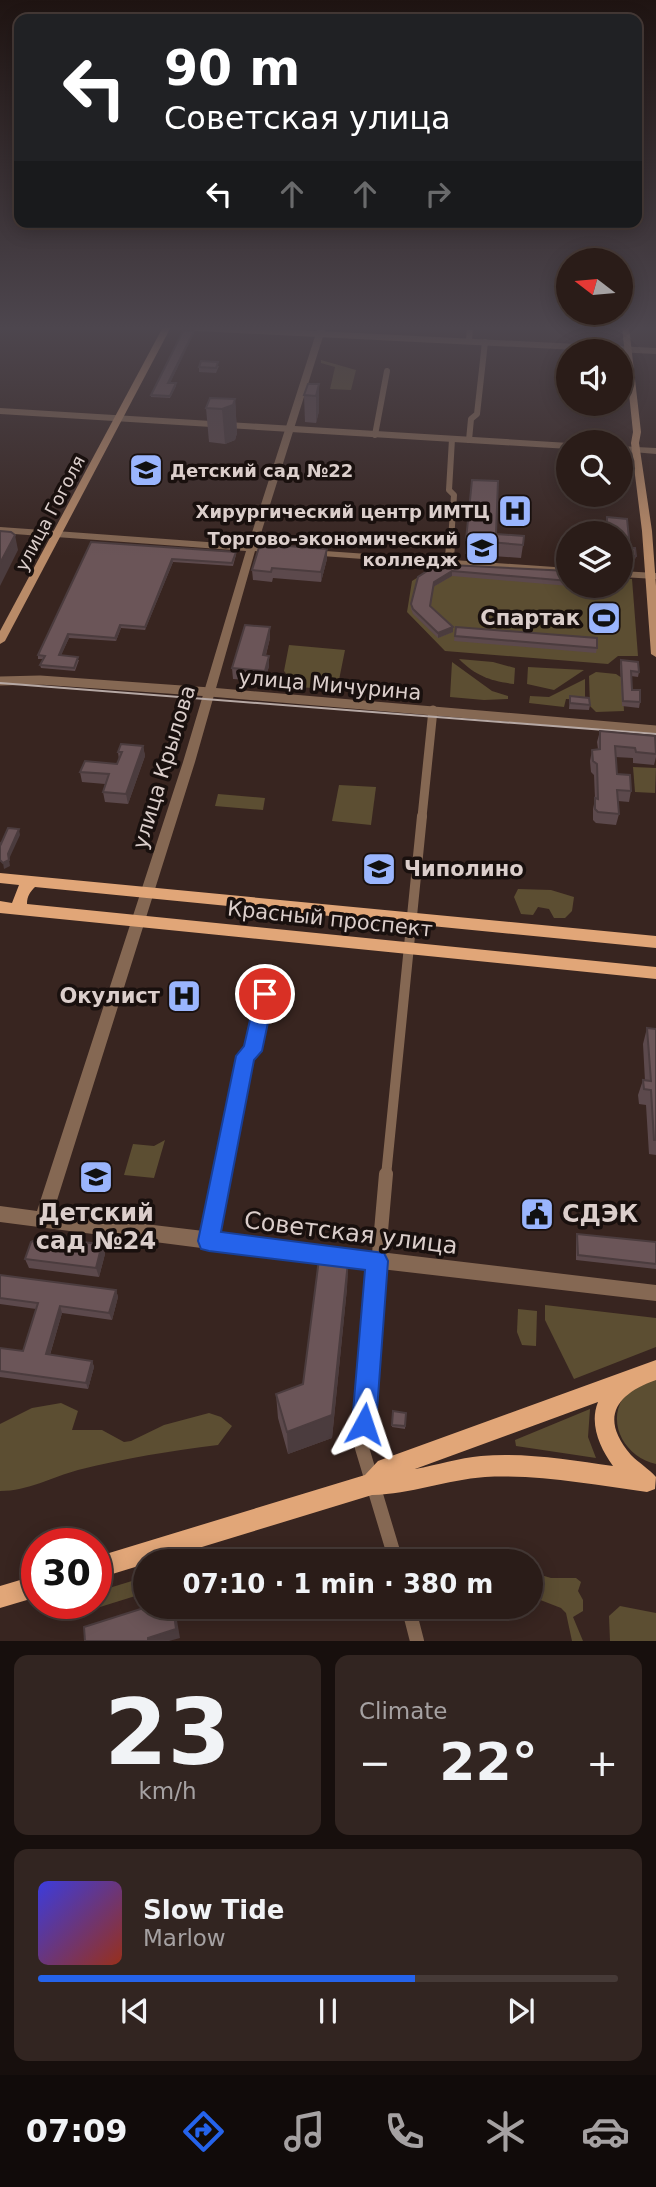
<!DOCTYPE html>
<meta charset="utf-8">
<style>
:root{--surface:#2a1c18;--page:#322521;--text:#f1f3f6;--muted:#a5a1a2;--line:#463a37;--accent:#2563eb}
body{margin:0;font-family:"DejaVu Sans",sans-serif;background:var(--page);color:var(--text);height:100vh;display:flex;flex-direction:column;font-size:26px;white-space:nowrap}
*{box-sizing:border-box;margin:0}
p{font-size:23px;color:var(--muted)}
.icon{flex:none;width:38px;height:38px;fill:none;stroke:currentColor;stroke-width:2;stroke-linecap:round;stroke-linejoin:round}
.map{position:relative;height:1641px;overflow:hidden}
.sheet{display:flex;flex-direction:column;gap:14px;padding:14px;background:#170f0d;flex:1}
.sheet>*{flex:none}
.top-card{position:absolute;left:14px;top:14px;width:628px;height:214px;border-radius:14px;box-shadow:0 4px 18px #0003,0 0 0 2px var(--line);background:#202124;color:#fff;overflow:hidden}
.needle{width:46px;rotate:286deg}
.buttons{position:absolute;left:556px;top:248px;display:grid;gap:14px}
.buttons a{display:grid;place-items:center;width:77px;height:77px;border-radius:50%;background:var(--surface);box-shadow:0 4px 18px #0003,0 0 0 2px var(--line);font-size:35px}
.speed{position:absolute;left:21px;top:1528px;display:flex;gap:14px;font-size:35px;font-weight:700;text-align:center}
.speed>*{display:grid;place-content:center;width:91px;height:91px;border-radius:50%;background:var(--surface);box-shadow:0 4px 18px #0003,0 0 0 2px var(--line);line-height:1}
.speed .limit{border:10px solid #d22;background:#fff;color:#111}
.pin{position:absolute;display:grid;place-items:center;width:60px;height:60px;color:#fff;margin:-30px;border:4px solid #fff;border-radius:50%;box-shadow:0 2px 7px #0007}
.me{position:absolute;width:77px;margin:-38px;rotate:5deg;stroke-linejoin:round;filter:drop-shadow(0 0 5px #0008)}
.turn{display:flex;align-items:center;gap:24px;height:147px;padding:0 35px;font-size:32px}
.turn .icon{width:91px;height:91px;stroke-width:2.5}
.turn b{display:block;font-size:49px;line-height:60px}
.lanes{display:flex;align-items:center;height:66px;padding:0 35px;background:#0003;justify-content:center;gap:35px;direction:ltr}
.lanes .off{opacity:.35}
.big{font-size:52px;font-weight:600;line-height:1.1}
.sheet .card{flex:1;display:flex;flex-direction:column;justify-content:center;gap:10px;min-width:0;padding:0 24px;border-radius:14px;background:var(--page)}
.sheet .dial{align-items:center;gap:0}
.dial b{font-size:91px;line-height:1}
.song{display:flex;align-items:center;gap:21px}
.cover{width:84px;height:84px;border-radius:10px;background:linear-gradient(135deg,hsl(240 70% 55%),hsl(10 70% 35%))}
.played{height:7px;border-radius:4px;background:linear-gradient(90deg,var(--accent) 65%,var(--line) 65%)}
.keys{display:flex;justify-content:space-around;direction:ltr}
.heat{display:flex;justify-content:space-between;align-items:center;font-size:38px;direction:ltr}
.sheet .tiles{flex:1;display:grid;gap:14px;grid-template-columns:1fr 1fr}
.card:last-child{grid-column:span 2}
.trip{position:absolute;left:133px;top:1549px;width:410px;height:70px;border-radius:35px;background:var(--surface);box-shadow:0 4px 18px #0003,0 0 0 2px var(--line);font-weight:600;line-height:70px;text-align:center}
.menu{display:flex;height:112px;justify-content:space-around;align-items:center;background:#110b0a;color:var(--muted)}
.menu .icon{width:49px;height:49px}
.menu .active{color:var(--accent)}
.menu b{font-size:32px;color:var(--text)}
.map>svg:first-child{display:block}
</style>
<div class="map">
<svg width="656" height="1641" viewBox="0 0 656 1641">
<rect width="100%" height="100%" fill="#382520"/>
<g fill="#5c4e32">
<path d="M321,360L356,370L351,390L330,389L335,367L321,363Z"/>
<path d="M439,564L569,575V586H621V579H632L638,656H618L608,664L445,651L407,612L412,581Z"/>
<path d="M289,645L345,650L337,690L287,686L288,676L284,671Z"/>
<path d="M459,659L493,662L515,668L514,684C490,681 476,676 459,659Z"/>
<path d="M452,662L492,691L508,696V699L484,700L450,697Z"/>
<path d="M528,667L584,670L554,690L527,684Z"/>
<path d="M596,672L616,674L622,678L624,711L596,712L590,706L589,676Z"/>
<path d="M585,679V700L566,699L564,707L529,703L530,696L549,697Z"/>
<path d="M633,767L656,768L655,793L635,792Z"/>
<path d="M339,785L376,787L371,825L332,821Z"/>
<path d="M218,794L265,798L263,810L215,806Z"/>
<path d="M518,889L551,890L574,897L572,911L565,918H554L549,909L538,907L533,915L521,914L514,897Z"/>
<path d="M165,1140L154,1178L124,1175L133,1144L154,1146Z"/>
<path d="M545,1305L656,1318V1347L574,1379L545,1320Z"/>
<path d="M518,1309L537,1311L536,1346L522,1345L517,1332Z"/>
<path d="M656,1379V1464C627,1458 606,1425 623,1398C629,1388 645,1384 656,1379Z"/>
<path d="M61,1403L78,1411L72,1430H102L124,1442L131,1441L164,1425L209,1413L221,1417L232,1426L218,1445C170,1451 125,1458 78,1470C52,1477 28,1491 0,1491V1424L32,1408Z"/>
<path d="M590,1409L588,1437L596,1458L516,1446L515,1440Z"/>
<path d="M530,1563L539,1569L541,1575L551,1578H576L581,1582L578,1591L583,1600V1611L573,1617L583,1641H572L566,1613L561,1608L530,1596Z"/>
<path d="M145,1577V1593L71,1616L70,1603H96V1592Z"/>
<path d="M620,1606L656,1613V1641H610L609,1616Z"/>
</g>
<g fill="none" stroke-linecap="round" stroke-linejoin="round">
<g stroke="#856853" stroke-width="6">
<path d="M178,327L656,351"/>
<path d="M469,341L470,327"/>
<path d="M0,411L569,446"/>
<path d="M375,435L387,371"/>
<path d="M469,440L471,419L477,414L485,342"/>
<path d="M621,449L636,450"/>
<path d="M0,530L56,534"/>
<path d="M451,541L454,495L449,490L452,439"/>
</g>
<g stroke="#856853" stroke-width="9">
<path d="M449,563L451,539"/>
<path d="M0,681L40,680L210,692L656,730"/>
<path d="M422,817L433,710"/>
</g>
<g stroke="#856853" stroke-width="10">
<path d="M222,1176L246,1056L252,1051L265,994"/>
<path d="M386,1176L422,816"/>
</g>
<g stroke="#856853" stroke-width="14">
<path d="M386,1174L362,1448L396,1561"/>
<path d="M209,1241L222,1174"/>
<path d="M408,1606L417,1641"/>
</g>
<g fill="#856853" fill-rule="evenodd">
<path d="M318,327H326L257,546L266,549L261,552L255,551L195,762L53,1213L656,1285V1301L209,1249L0,1222V1206L37,1211L183,762L246,551L56,537L51,534L56,531L248,545Z"/>
<path d="M636,447L656,448V454L633,452L632,450Z"/>
<path d="M311,550L569,568V574L308,555L306,553Z"/>
<path d="M621,571L656,573V579L621,577Z"/>
</g>
<g fill="#b98b68" fill-rule="evenodd">
<path d="M163,327H171L5,641L0,644V631Z"/>
<path d="M622,327H629L641,432L639,443L652,531L656,586V657L651,654L642,531L631,443L633,432Z"/>
</g>
<g fill="#e1a678" fill-rule="evenodd">
<path d="M0,873L656,936V948L35,887C30,892 27,896 27,904L656,967V979L0,913V901L12,903L19,885L0,883Z"/>
<path d="M656,1360V1380C616,1394 599,1418 631,1455C639,1463 649,1469 656,1477L655,1489L647,1492C594,1485 539,1474 485,1477C446,1480 411,1494 372,1495L156,1561H145V1564L96,1579V1557L365,1475L378,1461L386,1458ZM598,1402C589,1424 600,1448 613,1466C570,1460 524,1452 481,1456C459,1458 437,1465 415,1469Z"/>
<path d="M37,1575V1597L0,1608V1586Z"/>
</g>
<path stroke="#b6a8a4" stroke-width="2" d="M0,683L656,734"/>
</g>
<g fill="#5c494c">
<path d="M194,333L170,383H176V386L170,398L151,397V395Z"/>
<path d="M219,366L216,373L199,372V367Z"/>
<path d="M319,384V411L316,423L305,422L304,395Z"/>
<path d="M235,399L237,433L235,440L225,444L209,442L206,408Z"/>
<path d="M472,480L496,534L523,545L521,558L465,554Z"/>
<path d="M607,517L627,519L630,548H635L636,556L633,566L621,565V534H582L583,528L585,525L605,528Z"/>
<path d="M91,542L236,552V555L233,566L173,562L145,630L121,628L116,641L69,638L61,655L79,660L75,671L41,668L40,665L43,659H38V655Z"/>
<path d="M327,549V559L321,582L273,578L272,582L253,580L252,570Z"/>
<path d="M450,565L569,571V586L452,576L433,587L431,606L453,632L438,638L413,614L411,609V604Z"/>
<path d="M574,586H596V588Z"/>
<path d="M456,627L597,648L596,653L454,641Z"/>
<path d="M270,638L266,655L269,666L265,681L233,679L232,668Z"/>
<path d="M621,660L639,672L638,677L631,676L632,690L640,702L639,708L622,706L620,666Z"/>
<path d="M570,696L590,705L589,710L569,709Z"/>
<path d="M600,731L656,746V757L654,765L633,763V758L615,757L617,774L631,791L629,802L618,801L619,814L616,825L596,823L593,820V809L595,799L594,775L591,772L590,761L592,750L598,749L597,742Z"/>
<path d="M143,746L145,756L128,804L105,802L103,792L105,784L82,782L80,772L117,764L119,760L118,752Z"/>
<path d="M647,1028L656,1029V1155L649,1154L646,1105L639,1104L638,1095L643,1080L645,1081L643,1044Z"/>
<path d="M577,1234L656,1242V1269L576,1260V1238Z"/>
<path d="M102,1244L105,1254L99,1277L29,1268L25,1259Z"/>
<path d="M348,1262L347,1288L332,1438L288,1454L278,1418L276,1394L303,1384Z"/>
<path d="M0,1275L116,1290L118,1297L112,1320L62,1313L50,1355L92,1361L94,1367L88,1389L0,1377V1348L23,1351L36,1309L0,1304Z"/>
<path d="M393,1411L406,1413L405,1429L392,1427Z"/>
</g>
<g fill="#4b3c3e">
<path d="M194,331V333L169,385L168,383Z"/>
<path d="M319,384V411L316,423V396Z"/>
<path d="M235,399L237,433L235,440L225,444L222,409Z"/>
<path d="M15,535L18,550L0,586V563Z"/>
<path d="M327,549V559L321,582V572Z"/>
<path d="M172,559L173,562L145,630V627Z"/>
<path d="M452,571V576L433,587L434,582Z"/>
<path d="M120,625L121,628L116,641L115,638Z"/>
<path d="M270,627V638L263,666V655Z"/>
<path d="M453,627V632L438,638V633Z"/>
<path d="M68,634L69,638L60,658L59,655Z"/>
<path d="M269,656V666L265,681V671Z"/>
<path d="M143,746L145,756L128,804L126,794Z"/>
<path d="M19,829L20,835L9,859L10,866L4,869L3,863Z"/>
<path d="M102,1244L105,1254L99,1277L96,1268Z"/>
<path d="M348,1262L347,1288L332,1438L288,1454L287,1432Z"/>
<path d="M116,1290L118,1297L112,1320L109,1313Z"/>
<path d="M60,1306L62,1313L48,1361L46,1354Z"/>
<path d="M92,1361L94,1367L88,1389L86,1383Z"/>
<path d="M173,1606H174L175,1609L180,1638L169,1641H148V1638Z"/>
</g>
<g fill="#6b5558" stroke="#4b3c3e" stroke-width="2">
<path d="M183,331H194L168,383H176L170,396L151,395Z"/>
<path d="M201,361L218,362L216,368L199,367Z"/>
<path d="M308,384H319L316,396L304,395Z"/>
<path d="M210,398L235,399L233,405L222,409L206,408Z"/>
<path d="M472,480L498,481L496,534L524,536L523,545L466,540Z"/>
<path d="M607,517L627,519L630,548H635L636,556L621,555V534H584L583,528L585,525L607,529Z"/>
<path d="M0,531L11,532L15,535L0,563Z"/>
<path d="M91,542L236,552L232,563L172,559L145,627L120,625L115,638L68,634L59,655L78,657L74,668L40,665L45,656L38,655Z"/>
<path d="M260,544L327,549L321,572L272,568L271,572L252,570Z"/>
<path d="M441,562L450,565L569,571V581L452,571L434,582L430,606L453,627L438,633L413,609L411,604L418,577Z"/>
<path d="M245,625L270,627L263,655L269,656L265,671L232,668Z"/>
<path d="M456,627L597,638V648L455,636Z"/>
<path d="M621,660L638,662L639,672L631,671L632,690H640V702L623,701Z"/>
<path d="M570,696L589,698L590,705L570,703Z"/>
<path d="M600,731L655,736L656,754L636,752L635,748L615,746L617,774L630,775L631,791L617,790L619,814L598,812L595,809V798L598,799L597,764L593,761L592,750L600,749Z"/>
<path d="M121,744L143,746L126,794L103,792L109,774L80,772L85,761L117,764L122,752H118Z"/>
<path d="M8,828L19,829L8,854L9,860L3,863L0,860V843L1,844Z"/>
<path d="M647,1028L656,1029V1140H654L651,1090L644,1089L643,1080L651,1081Z"/>
<path d="M577,1234L656,1242V1264L578,1255Z"/>
<path d="M39,1238L102,1244L96,1268L25,1259L31,1242Z"/>
<path d="M319,1259L348,1262L332,1415L287,1432L276,1394L303,1384Z"/>
<path d="M0,1275L116,1290L109,1313L60,1306L46,1354L92,1361L86,1383L0,1371V1348L23,1351L38,1303L0,1298Z"/>
<path d="M393,1411L406,1413L405,1426L392,1425Z"/>
<path d="M150,1606H173L176,1629L148,1638V1641H85L84,1627Z"/>
</g>
<linearGradient id="sky" x2="0" y2="1"><stop stop-color="#1f1412"/><stop offset="0.59" stop-color="#4d464e"/><stop offset="1" stop-color="#4d464e" stop-opacity="0"/></linearGradient>
<rect width="656" height="556" fill="url(#sky)"/>
<path fill="#2563eb" stroke="#184099" stroke-width="2" d="M265,986L272,989L274,994L262,1051L254,1060L221,1232L384,1253L388,1261L376,1424L372,1432L364,1436L355,1432L352,1424L365,1270L209,1251L201,1249L198,1241L236,1056L244,1046L256,994L259,989Z"/>
<defs>
<g id="school-square" transform="scale(1.75)"><rect x="-9" y="-9" width="18" height="18" rx="4" fill="#9ab5fd" stroke="#19100e"/><path d="M0-5L7-2L0 1L-7-2ZM-4 1L0 2.5L4 1V4Q0 6-4 4Z" fill="#111"/></g>
<g id="hospital-square" transform="scale(1.75)"><rect x="-9" y="-9" width="18" height="18" rx="4" fill="#9ab5fd" stroke="#19100e"/><path d="M-5-5h3v3.5h4V-5h3V5h-3V1.5h-4V5h-3Z" fill="#111"/></g>
<g id="university-square" transform="scale(1.75)"><rect x="-9" y="-9" width="18" height="18" rx="4" fill="#9ab5fd" stroke="#19100e"/><path d="M0-5L7-2L0 1L-7-2ZM-4 1L0 2.5L4 1V4Q0 6-4 4Z" fill="#111"/></g>
<g id="stadium-square" transform="scale(1.75)"><rect x="-9" y="-9" width="18" height="18" rx="4" fill="#9ab5fd" stroke="#19100e"/><path d="M0-5a6.5 5 0 1 0 0 10a6.5 5 0 1 0 0-10ZM-3.5-1.8h7v3.6h-7Z" fill="#111"/></g>
<g id="civic-square" transform="scale(1.75)"><rect x="-9" y="-9" width="18" height="18" rx="4" fill="#9ab5fd" stroke="#19100e"/><path d="M-.6-6.5H3V-4.5H.6V-3L4-1V1h2V6H-6V1h2V-1L-.6-3ZM-1.2 2.5V6h2.4V2.5Z" fill="#111"/></g>
</defs>
<g fill-rule="evenodd">
<use href="#school-square" x="146" y="470"/>
<use href="#hospital-square" x="515" y="511"/>
<use href="#university-square" x="482" y="548"/>
<use href="#stadium-square" x="604" y="618"/>
<use href="#school-square" x="379" y="869"/>
<use href="#hospital-square" x="184" y="996"/>
<use href="#school-square" x="96" y="1177"/>
<use href="#civic-square" x="537" y="1214"/>
</g>
<g text-anchor="middle" dominant-baseline="central" stroke-width="7" stroke-linejoin="round" paint-order="stroke">
<g font-size="18" font-weight="bold" fill="#dbcecb" stroke="#19100e" text-anchor="end">
<text x="170" y="470" text-anchor="start">Детский сад №22</text>
<text x="490" y="511">Хирургический центр ИМТЦ</text>
<text x="458" y="538">Торгово-экономический<tspan x="458" dy="21">колледж</tspan></text>
</g>
<g font-size="18" fill="#dbcecb" stroke="#19100e">
<text transform="translate(50 513) rotate(-62)">улица Гоголя</text>
</g>
<g font-size="21" font-weight="bold" fill="#dbcecb" stroke="#19100e" text-anchor="end">
<text x="580" y="618">Спартак</text>
<text x="404" y="869" text-anchor="start">Чиполино</text>
<text x="160" y="996">Окулист</text>
</g>
<g font-size="21" fill="#dbcecb" stroke="#19100e">
<text transform="translate(330 685) rotate(5)">улица Мичурина</text>
<text transform="translate(164 767) rotate(-73)">улица Крылова</text>
<text transform="translate(330 919) rotate(6)">Красный проспект</text>
</g>
<g font-size="24" font-weight="bold" fill="#dbcecb" stroke="#19100e">
<text x="96" y="1213">Детский<tspan x="96" dy="28">сад №24</tspan></text>
<text x="562" y="1214" text-anchor="start">СДЭК</text>
</g>
<g font-size="24" fill="#dbcecb" stroke="#19100e">
<text transform="translate(351 1233) rotate(7)">Советская улица</text>
</g>
</g>
</svg>
<div class="buttons">
<a><svg class="needle" viewBox="-14 -14 28 28"><path d="M0-13l5 13h-10z" fill="#e53935"/><path d="M0 13l5-13h-10z" fill="#a5a1a2"/></svg></a>
<a><svg class="icon" aria-label="sound" viewBox="0 0 24 24"><path d="M4 9h4l5-4v14l-5-4H4zM17 9q2 3 0 6"/></svg></a>
<a><svg class="icon" aria-label="search" viewBox="0 0 24 24"><circle cx="10" cy="10" r="6"/><path d="M15 15l6 6"/></svg></a>
<a><svg class="icon" aria-label="layers" viewBox="0 0 24 24"><path d="M12 4l9 5-9 5-9-5zM3 14l9 5 9-5"/></svg></a>
</div>
<div class="speed"><div class="limit">30</div></div>
<div class="pin" style="left:265px;top:994px;background:#d93025"><svg class="icon" aria-label="arrive" viewBox="0 0 24 24"><path d="M6 21V4h12l-3 4 3 4H6"/></svg></div>
<svg class="me" style="left:364px;top:1424px" viewBox="-20 -20 40 40"><path d="M0-17L14 15 0 8-14 15z" fill="#2563eb" stroke="#fff" stroke-width="4"/></svg>
<div class="trip">07:10 · 1 min · 380 m</div>
<div class="top-card">
<div class="turn"><svg class="icon" aria-label="left" viewBox="0 0 24 24"><path d="M17 20v-9H6M10 6l-5 5 5 5"/></svg><div><b>90 m</b>Советская улица</div></div>
<div class="lanes"><svg class="icon" aria-label="left" viewBox="0 0 24 24"><path d="M17 20v-9H6M10 6l-5 5 5 5"/></svg><svg class="icon off" aria-label="ahead" viewBox="0 0 24 24"><path d="M12 20V5M6 11l6-6 6 6"/></svg><svg class="icon off" aria-label="ahead" viewBox="0 0 24 24"><path d="M12 20V5M6 11l6-6 6 6"/></svg><svg class="icon off" aria-label="right" viewBox="0 0 24 24"><path d="M7 20v-9h11M14 6l5 5-5 5"/></svg></div>
</div>
</div>
<section class="sheet">
<div class="tiles">
<div class="card dial"><b>23</b><p>km/h</p></div>
<div class="card"><p>Climate</p>
<div class="heat"><a>−</a><b class="big">22°</b><a>+</a></div>
</div>
<div class="card">
<div class="song"><i class="cover"></i><div><b>Slow Tide</b><p>Marlow</p></div></div>
<div class="played"></div>
<div class="keys"><svg class="icon" aria-label="previous" viewBox="0 0 24 24"><path d="M18 5L8 12l10 7zM5 5v14"/></svg><svg class="icon" aria-label="pause" viewBox="0 0 24 24"><path d="M8 5v14M16 5v14"/></svg><svg class="icon" aria-label="next" viewBox="0 0 24 24"><path d="M6 5l10 7-10 7zM19 5v14"/></svg></div>
</div>
</div>
</section>
<nav class="menu">
<b>07:09</b>
<svg class="icon active" aria-label="directions" viewBox="0 0 24 24"><path d="M12 3l9 9-9 9-9-9zM9 14v-3h6M13 9l2 2-2 2"/></svg>
<svg class="icon" aria-label="music" viewBox="0 0 24 24"><path d="M9 18V5l10-2v13"/><circle cx="6" cy="18" r="3"/><circle cx="16" cy="16" r="3"/></svg>
<svg class="icon" aria-label="phone" viewBox="0 0 24 24"><path d="M5 4h4l2 5-3 2q2 4 5 5l2-3 5 2v4C11 20 4 13 5 4z"/></svg>
<svg class="icon" aria-label="climate" viewBox="0 0 24 24"><path d="M12 3v18M4 7l16 10M4 17L20 7"/></svg>
<svg class="icon" aria-label="car" viewBox="0 0 24 24"><path d="M5 17H2v-5l4-1 3-4h7l3 4 3 1v5h-3M9 17h6M6 11h13"/><circle cx="7" cy="17" r="2"/><circle cx="17" cy="17" r="2"/></svg>
</nav>
